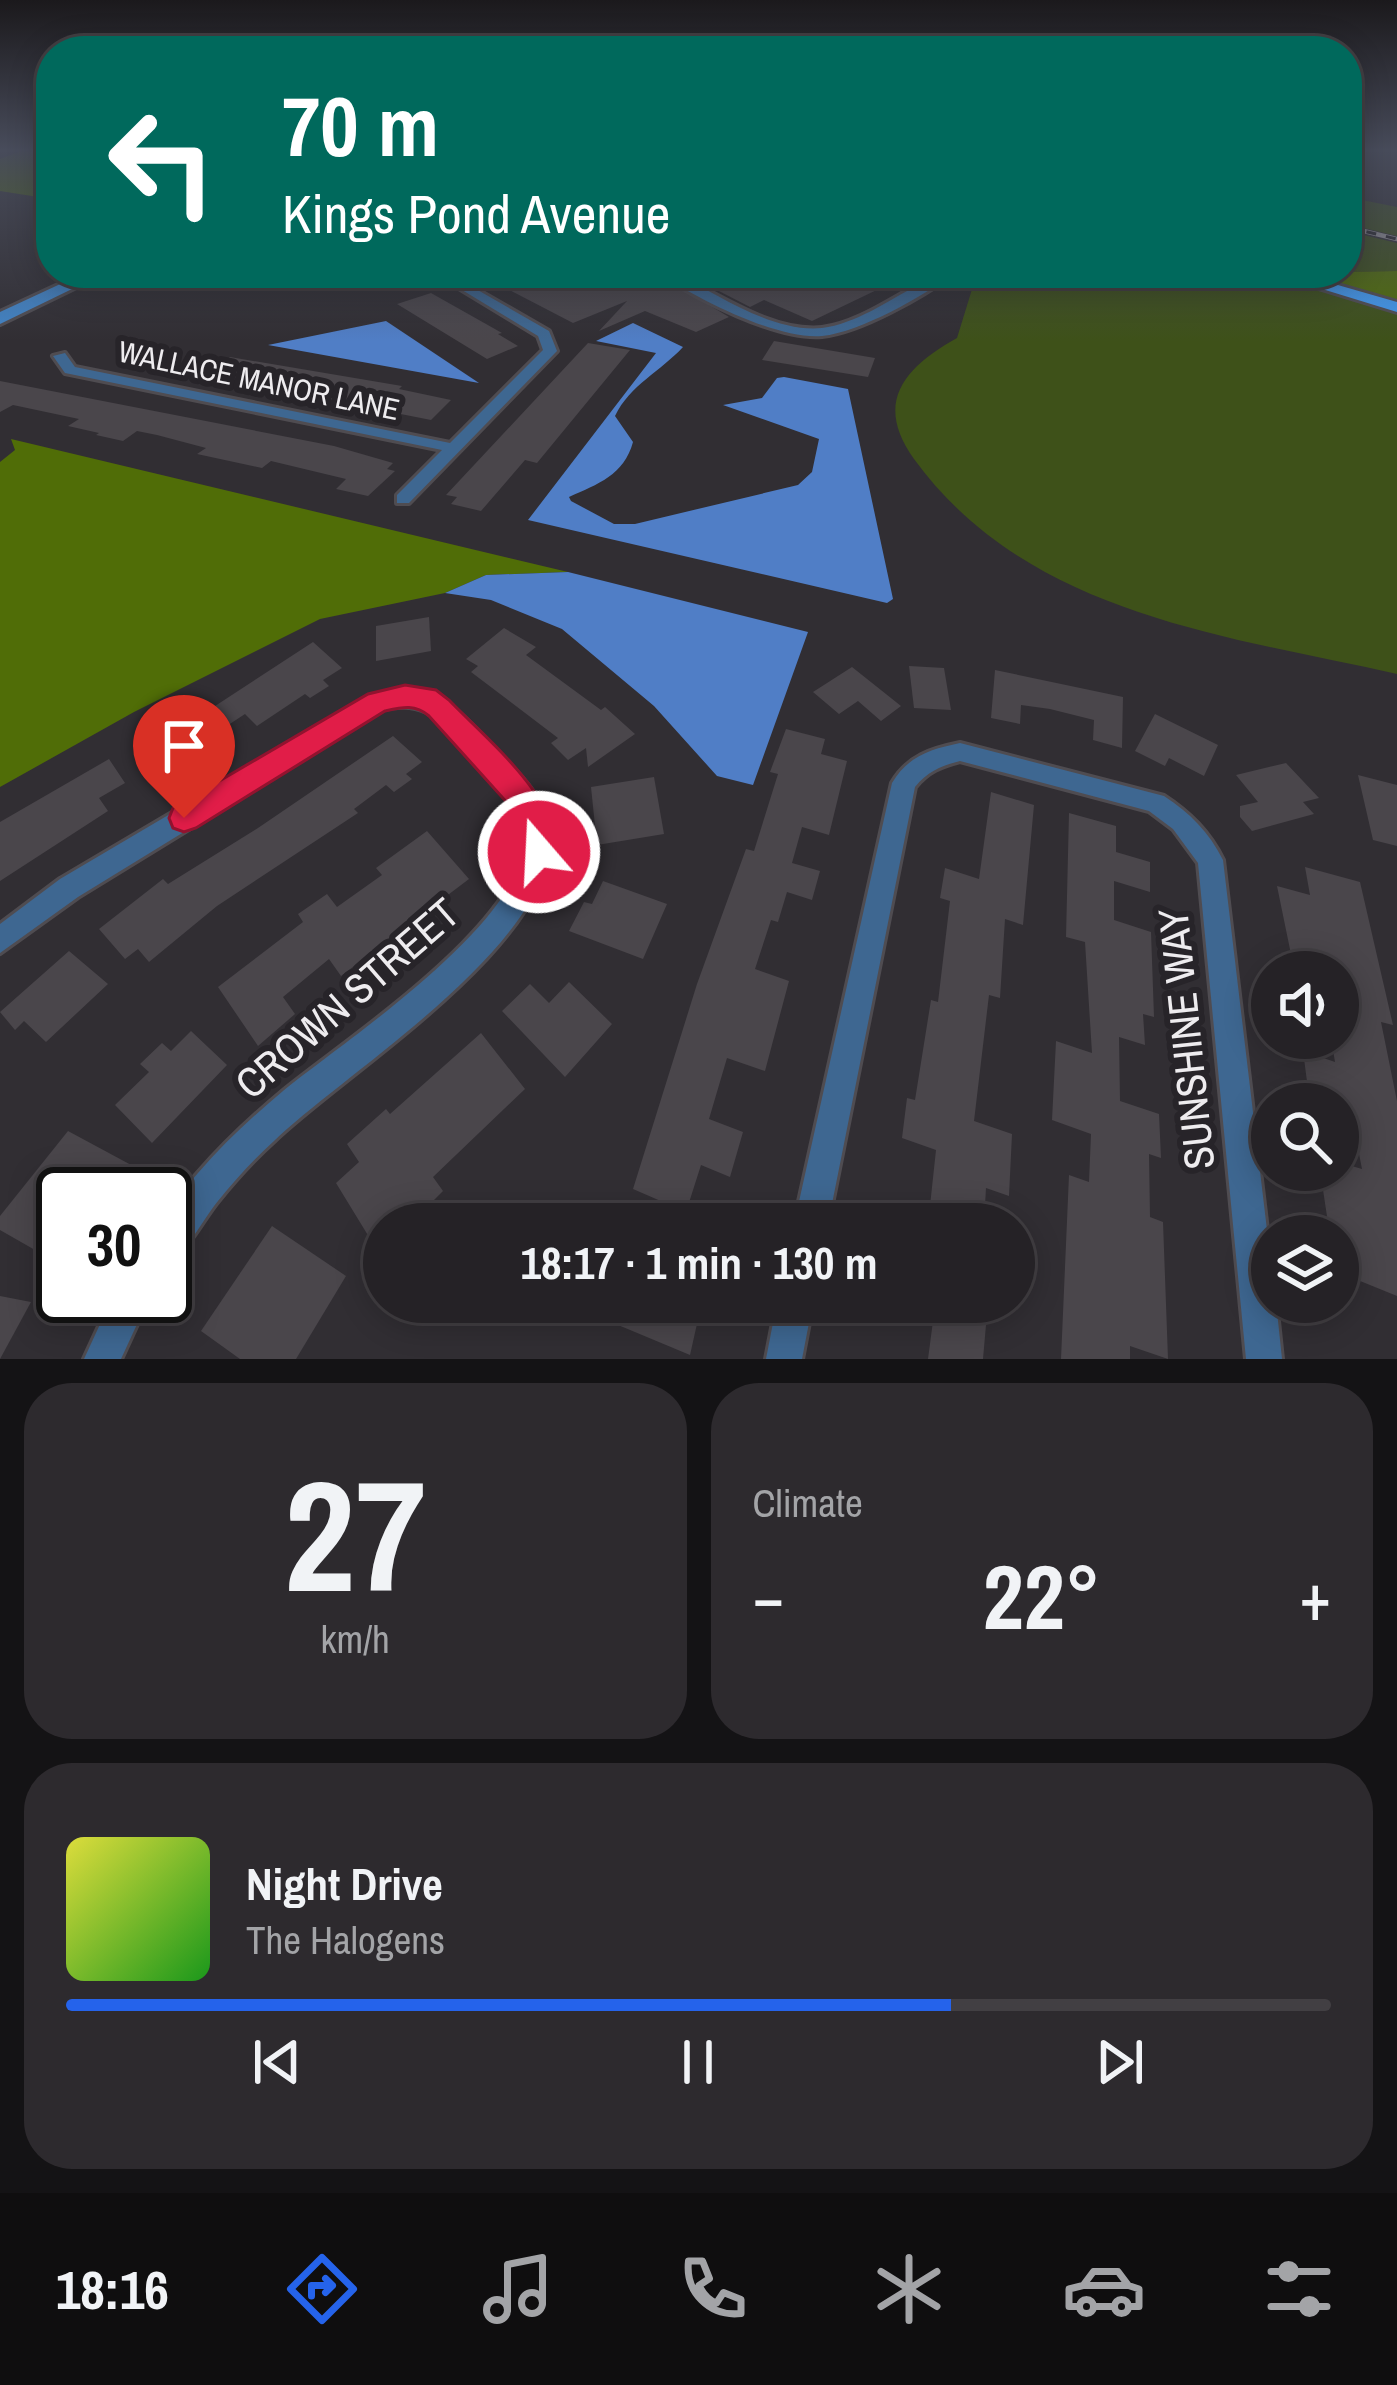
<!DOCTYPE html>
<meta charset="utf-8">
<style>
:root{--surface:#252226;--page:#2d2a2e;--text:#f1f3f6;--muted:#a3a4a7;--line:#423f43;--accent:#2563eb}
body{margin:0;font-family:"Archivo Narrow",sans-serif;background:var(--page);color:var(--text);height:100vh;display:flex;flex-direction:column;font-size:45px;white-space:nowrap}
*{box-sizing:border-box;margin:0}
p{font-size:39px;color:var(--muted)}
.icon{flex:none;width:66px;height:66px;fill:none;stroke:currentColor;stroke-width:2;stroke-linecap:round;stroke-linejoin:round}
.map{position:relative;height:1359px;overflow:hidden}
.drawer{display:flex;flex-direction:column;gap:24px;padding:24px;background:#141315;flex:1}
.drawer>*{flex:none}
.hud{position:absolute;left:36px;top:36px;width:1326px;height:252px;border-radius:48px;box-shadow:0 6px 30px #0003,0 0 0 3px var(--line);background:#00695c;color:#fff;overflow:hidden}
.tools{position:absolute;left:1251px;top:951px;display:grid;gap:24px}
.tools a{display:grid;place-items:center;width:108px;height:108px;border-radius:50%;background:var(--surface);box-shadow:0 6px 30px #0003,0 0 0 3px var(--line);font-size:60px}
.speed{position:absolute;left:36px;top:1167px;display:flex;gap:24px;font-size:60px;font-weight:700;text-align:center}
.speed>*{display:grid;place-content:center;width:156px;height:156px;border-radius:50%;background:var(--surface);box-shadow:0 6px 30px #0003,0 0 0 3px var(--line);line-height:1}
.speed .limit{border:6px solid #111;border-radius:18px;background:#fff;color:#111}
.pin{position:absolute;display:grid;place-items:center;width:102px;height:102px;color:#fff;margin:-123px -51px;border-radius:50% 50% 50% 0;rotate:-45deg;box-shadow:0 0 12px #0007}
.pin .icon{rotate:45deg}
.me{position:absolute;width:132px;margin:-66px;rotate:341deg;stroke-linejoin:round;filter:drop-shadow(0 0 9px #0008)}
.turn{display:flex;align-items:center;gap:42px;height:252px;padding:0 48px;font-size:54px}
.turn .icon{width:156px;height:156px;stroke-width:2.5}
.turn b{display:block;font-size:84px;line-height:102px}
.big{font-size:90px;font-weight:700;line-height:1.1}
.drawer .card{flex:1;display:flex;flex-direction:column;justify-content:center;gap:18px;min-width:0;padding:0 42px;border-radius:48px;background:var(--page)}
.drawer .dial{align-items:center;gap:0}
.dial b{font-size:156px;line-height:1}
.song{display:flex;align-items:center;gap:36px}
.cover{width:144px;height:144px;border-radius:18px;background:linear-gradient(135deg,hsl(60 70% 55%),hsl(120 70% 35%))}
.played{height:12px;border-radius:6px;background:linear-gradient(90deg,var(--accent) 70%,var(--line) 70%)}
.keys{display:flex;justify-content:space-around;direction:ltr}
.heat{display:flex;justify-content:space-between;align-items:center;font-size:66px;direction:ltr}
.drawer .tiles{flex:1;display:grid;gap:24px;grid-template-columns:1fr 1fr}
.card:last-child{grid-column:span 2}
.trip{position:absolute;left:363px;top:1203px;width:672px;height:120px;border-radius:60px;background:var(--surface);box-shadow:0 6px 30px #0003,0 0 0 3px var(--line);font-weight:700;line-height:120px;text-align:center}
.menu{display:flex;height:192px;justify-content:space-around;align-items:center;background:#0f0e0f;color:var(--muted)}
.menu .icon{width:84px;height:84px}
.menu .on{color:var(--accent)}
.menu b{font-size:54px;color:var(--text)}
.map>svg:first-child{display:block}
</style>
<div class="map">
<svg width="1397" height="1359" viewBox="0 0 1397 1359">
<rect width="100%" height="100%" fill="#312e33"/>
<g fill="#3e5119">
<path d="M1347,197L1397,207V236L1347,224Z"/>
<path d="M1347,231L1397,243V271L1347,272Z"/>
<path d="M977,273H1264L1397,312V674C1223,635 1027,614 914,459C873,402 905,367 957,338Z"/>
</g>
<g fill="#506d07">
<path d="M21,151H51V199L0,191V159Z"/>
<path d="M1397,271V304L1289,273Z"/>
<path d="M11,439L568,572L486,575L445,593L320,619L134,712L0,787V462L15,450Z"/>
</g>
<g fill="#507ec6">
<path d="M386,321L479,383L268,345Z"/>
<path d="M633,323L683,347C661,371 630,385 615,416L633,442C624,475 598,484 569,497L571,501L614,524H635L798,485L812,472L819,439L723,405L762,398L777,378L784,377L848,389L893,599L887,603L528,520L656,353L596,341Z"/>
<path d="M568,572L808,632L753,785L717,776L654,706L562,629L491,600L445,593L486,575Z"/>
</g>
<g fill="#4a464b">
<path d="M477,273H655L729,317L696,332L645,311L599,331L627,301L573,323Z"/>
<path d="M684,273H851L885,286L812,321L764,300L750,307Z"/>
<path d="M431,293L502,333L498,334L518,346L487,359L397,304Z"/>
<path d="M774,341L875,358L868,377L762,360Z"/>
<path d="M588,343L630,350L537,463L525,460L481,511L451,504L457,497L446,495Z"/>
<path d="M230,357L402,386L399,389L451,400L431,420L203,375Z"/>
<path d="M0,381L334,446L393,463L387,469L395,471L368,496L336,489L346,479L271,461L262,468L197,454L206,448L157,435L137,431L123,441L96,435L99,433L68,426L79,419L13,405L0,412Z"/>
<path d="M429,617L431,651L376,661V626Z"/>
<path d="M504,628L536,647L526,655L601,710L605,707L635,734L588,767L586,748L568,760L551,743L558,738L471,672L478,666L466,659Z"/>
<path d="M313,642L342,668L323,680L329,686L310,698L305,694L257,726L245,714L210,737L217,744L157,782L137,757Z"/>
<path d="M909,666L944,668L951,710L914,708Z"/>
<path d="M852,667L901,706L881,721L858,701L839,714L813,692Z"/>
<path d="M995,670L1123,697L1122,748L1093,740L1094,720L1050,709L1021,705L1020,724L991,718Z"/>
<path d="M1155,714L1218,745L1204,776L1169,758L1165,766L1135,751Z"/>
<path d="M786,729L825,739L821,754L847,761L829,835L802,827L792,863L820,871L812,900L787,892L778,922L771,920L755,969L789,981L765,1071L727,1058L709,1119L743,1132L730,1177L701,1165L686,1212L633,1189L697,984L746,849L754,851L778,774L770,772Z"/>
<path d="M393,736L422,762L406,774L412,779L394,792L386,785L354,809L358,813L217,906L149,962L138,949L125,959L99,929L163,879L168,884L258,828Z"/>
<path d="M109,759L125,783L99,798L108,811L0,881V822Z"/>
<path d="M1286,763L1319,798L1303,802L1314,814L1252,831L1240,817V806L1258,802L1236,775Z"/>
<path d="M1358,775L1397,785V846L1373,840Z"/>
<path d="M654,777L664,834L597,845L591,787Z"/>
<path d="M991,792L1034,805L1023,925L1005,919L1000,998L989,995L974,1121L1012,1134L1009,1196L986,1188L984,1224H891L895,1201L929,1215L936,1150L902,1138L907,1098L915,1100L931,1000L938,1002L950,901L940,898L945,868L979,879Z"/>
<path d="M1069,813L1116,826V852L1150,862V892L1114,881V920L1151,932L1154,1017L1143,1014L1145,1045L1119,1037L1120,1101L1159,1114L1161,1158L1149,1154L1150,1217L1163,1222L1168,1359L1130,1346V1359H1061L1069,1175L1089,1182L1091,1134L1052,1120L1056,1041L1092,1053L1085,942L1066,937Z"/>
<path d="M427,831L469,879L341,976L329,959L283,997L295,1014L258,1046L218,987L303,922L298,914L327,894L337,907L382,875L376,868Z"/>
<path d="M1305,867L1360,882L1393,1025L1381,1022L1397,1101V1296L1338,1272V1236H1330L1320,1170H1338V1162L1362,1169L1349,1103L1308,1089L1303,1051L1335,1062L1331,1038H1338V972L1293,964L1277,886L1310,895Z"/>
<path d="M603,881L667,904L643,959L569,931L584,902L592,904Z"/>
<path d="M69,951L108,984L46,1042L24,1021L15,1030L0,1012Z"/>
<path d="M569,982L612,1024L565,1077L502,1011L530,984L549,1003Z"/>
<path d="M191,1031L227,1065L152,1143L115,1105L149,1072L140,1064L162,1043L171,1051Z"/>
<path d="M481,1033L525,1089L433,1177L443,1191L410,1224H382L369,1237L336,1183L359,1162L347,1144L386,1109L390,1114Z"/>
<path d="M68,1131L133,1166L113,1194H63V1240L49,1258L0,1230V1216Z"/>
<path d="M272,1226L346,1276L296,1359H240L201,1331Z"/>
<path d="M0,1296L31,1302L0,1359Z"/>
<path d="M563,1302H690L701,1306L690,1355Z"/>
<path d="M928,1302H988L983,1359H928L933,1321L926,1318Z"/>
</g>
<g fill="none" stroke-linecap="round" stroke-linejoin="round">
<g stroke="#4f4c51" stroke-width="6">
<g id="street">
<path d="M434,273H448L549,331L557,351L409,503H397V495L442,450L70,374L65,373L53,356L65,353L75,367L450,443L543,350L538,336Z"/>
<path d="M659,273H674C718,294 772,333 822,328C855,324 888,301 916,286L886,273H903L925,281L940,273H955C923,296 861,332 822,336C777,340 695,298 659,273Z"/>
<path d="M403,689C444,688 471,725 498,752C517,772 545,799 549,827C565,938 345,1072 274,1141C254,1159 235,1180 218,1201C202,1220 188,1253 165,1262C165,1249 161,1229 165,1216C169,1202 188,1185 198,1173C224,1143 253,1116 283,1091C342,1042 549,908 523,822C514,794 486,770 467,750C439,721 428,699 384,709L78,897L0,953V924L60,879L370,696Z"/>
<path d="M960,743L1164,796C1190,813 1209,832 1223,860L1272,1272V1302H1276L1282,1359H1246L1198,863L1173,829L1149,811L960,761C941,766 928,771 915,787L828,1224H794L892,783C908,756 931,749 960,743Z"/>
<path d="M113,1296H150L121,1359H84Z"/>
<path d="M777,1302H813L802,1359H766Z"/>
</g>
</g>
<g stroke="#4f4c51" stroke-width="6">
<path id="secondary" d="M84,273H105L0,324V312Z"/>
</g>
<g stroke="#4f4c51" stroke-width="6">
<path id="primary" d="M1270,273H1296L1397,302V312Z"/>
</g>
<use href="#street" fill="#3e6791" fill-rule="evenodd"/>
<use href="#secondary" fill="#4285c8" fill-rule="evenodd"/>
<use href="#primary" fill="#429bf3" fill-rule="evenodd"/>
<g stroke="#a19ea2" stroke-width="4.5">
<path id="rail" d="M1347,227L1397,239"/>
</g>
<use href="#rail" stroke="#272429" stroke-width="3" stroke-dasharray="10" stroke-linecap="butt"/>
</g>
<linearGradient id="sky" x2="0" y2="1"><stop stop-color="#1b191c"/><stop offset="0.44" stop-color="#484c5b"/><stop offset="1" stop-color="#484c5b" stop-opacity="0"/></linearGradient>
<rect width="1397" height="341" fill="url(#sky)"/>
<path fill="#e11d48" stroke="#92132f" stroke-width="3" d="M405,685L436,690L449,700C482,735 575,810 551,862L539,866L528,862L521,825L511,807L429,716C415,704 403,707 385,711L196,828L184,832L173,828L169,818L173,808L368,694Z"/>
<g text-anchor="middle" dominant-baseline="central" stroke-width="12" stroke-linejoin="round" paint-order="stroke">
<g font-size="30" fill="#eeecef" stroke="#272429">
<text transform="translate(259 380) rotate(12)">WALLACE MANOR LANE</text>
</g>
<g font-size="42" fill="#eeecef" stroke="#272429">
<text transform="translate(347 998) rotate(-41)">CROWN STREET</text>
<text transform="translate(1186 1039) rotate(-96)">SUNSHINE WAY</text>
</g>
</g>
</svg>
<div class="tools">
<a><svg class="icon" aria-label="sound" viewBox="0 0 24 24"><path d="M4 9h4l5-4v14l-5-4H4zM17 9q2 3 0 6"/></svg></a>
<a><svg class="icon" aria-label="search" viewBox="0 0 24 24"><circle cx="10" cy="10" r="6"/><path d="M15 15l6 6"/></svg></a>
<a><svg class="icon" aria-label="layers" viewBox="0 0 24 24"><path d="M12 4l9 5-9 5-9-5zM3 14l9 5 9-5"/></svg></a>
</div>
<div class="speed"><div class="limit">30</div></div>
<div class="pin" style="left:184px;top:818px;background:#d93025"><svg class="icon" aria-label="arrive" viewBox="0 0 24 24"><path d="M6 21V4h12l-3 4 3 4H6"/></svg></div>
<svg class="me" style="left:539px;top:852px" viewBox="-20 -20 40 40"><circle r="17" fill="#e11d48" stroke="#fff" stroke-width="3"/><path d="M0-11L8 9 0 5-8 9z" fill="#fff"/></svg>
<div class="trip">18:17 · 1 min · 130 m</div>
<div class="hud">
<div class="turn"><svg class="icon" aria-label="left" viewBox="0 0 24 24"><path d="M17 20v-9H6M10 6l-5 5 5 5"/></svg><div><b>70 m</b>Kings Pond Avenue</div></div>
</div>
</div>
<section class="drawer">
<div class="tiles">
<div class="card dial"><b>27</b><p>km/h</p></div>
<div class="card"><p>Climate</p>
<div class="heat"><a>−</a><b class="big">22°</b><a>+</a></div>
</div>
<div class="card">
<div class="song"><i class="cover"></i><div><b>Night Drive</b><p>The Halogens</p></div></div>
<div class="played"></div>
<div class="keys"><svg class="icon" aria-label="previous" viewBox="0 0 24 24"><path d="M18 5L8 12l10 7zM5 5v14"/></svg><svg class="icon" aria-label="pause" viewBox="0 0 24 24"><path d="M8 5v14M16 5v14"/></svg><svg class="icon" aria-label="next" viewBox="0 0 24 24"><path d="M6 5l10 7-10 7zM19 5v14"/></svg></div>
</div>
</div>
</section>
<nav class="menu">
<b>18:16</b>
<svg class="icon on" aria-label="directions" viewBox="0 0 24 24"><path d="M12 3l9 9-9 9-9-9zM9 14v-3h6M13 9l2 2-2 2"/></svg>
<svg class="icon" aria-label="music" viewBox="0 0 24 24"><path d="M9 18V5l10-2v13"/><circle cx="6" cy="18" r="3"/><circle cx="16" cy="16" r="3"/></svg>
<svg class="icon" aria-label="phone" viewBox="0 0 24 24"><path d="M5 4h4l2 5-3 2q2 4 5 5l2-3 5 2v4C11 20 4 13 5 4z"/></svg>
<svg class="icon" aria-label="climate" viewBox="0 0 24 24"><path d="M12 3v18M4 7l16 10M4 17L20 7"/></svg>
<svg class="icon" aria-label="car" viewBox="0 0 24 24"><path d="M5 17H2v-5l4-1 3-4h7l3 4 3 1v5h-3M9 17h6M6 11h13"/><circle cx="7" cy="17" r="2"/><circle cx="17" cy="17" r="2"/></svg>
<svg class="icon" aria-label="filters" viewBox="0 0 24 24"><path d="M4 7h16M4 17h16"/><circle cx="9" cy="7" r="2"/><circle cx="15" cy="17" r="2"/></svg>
</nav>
